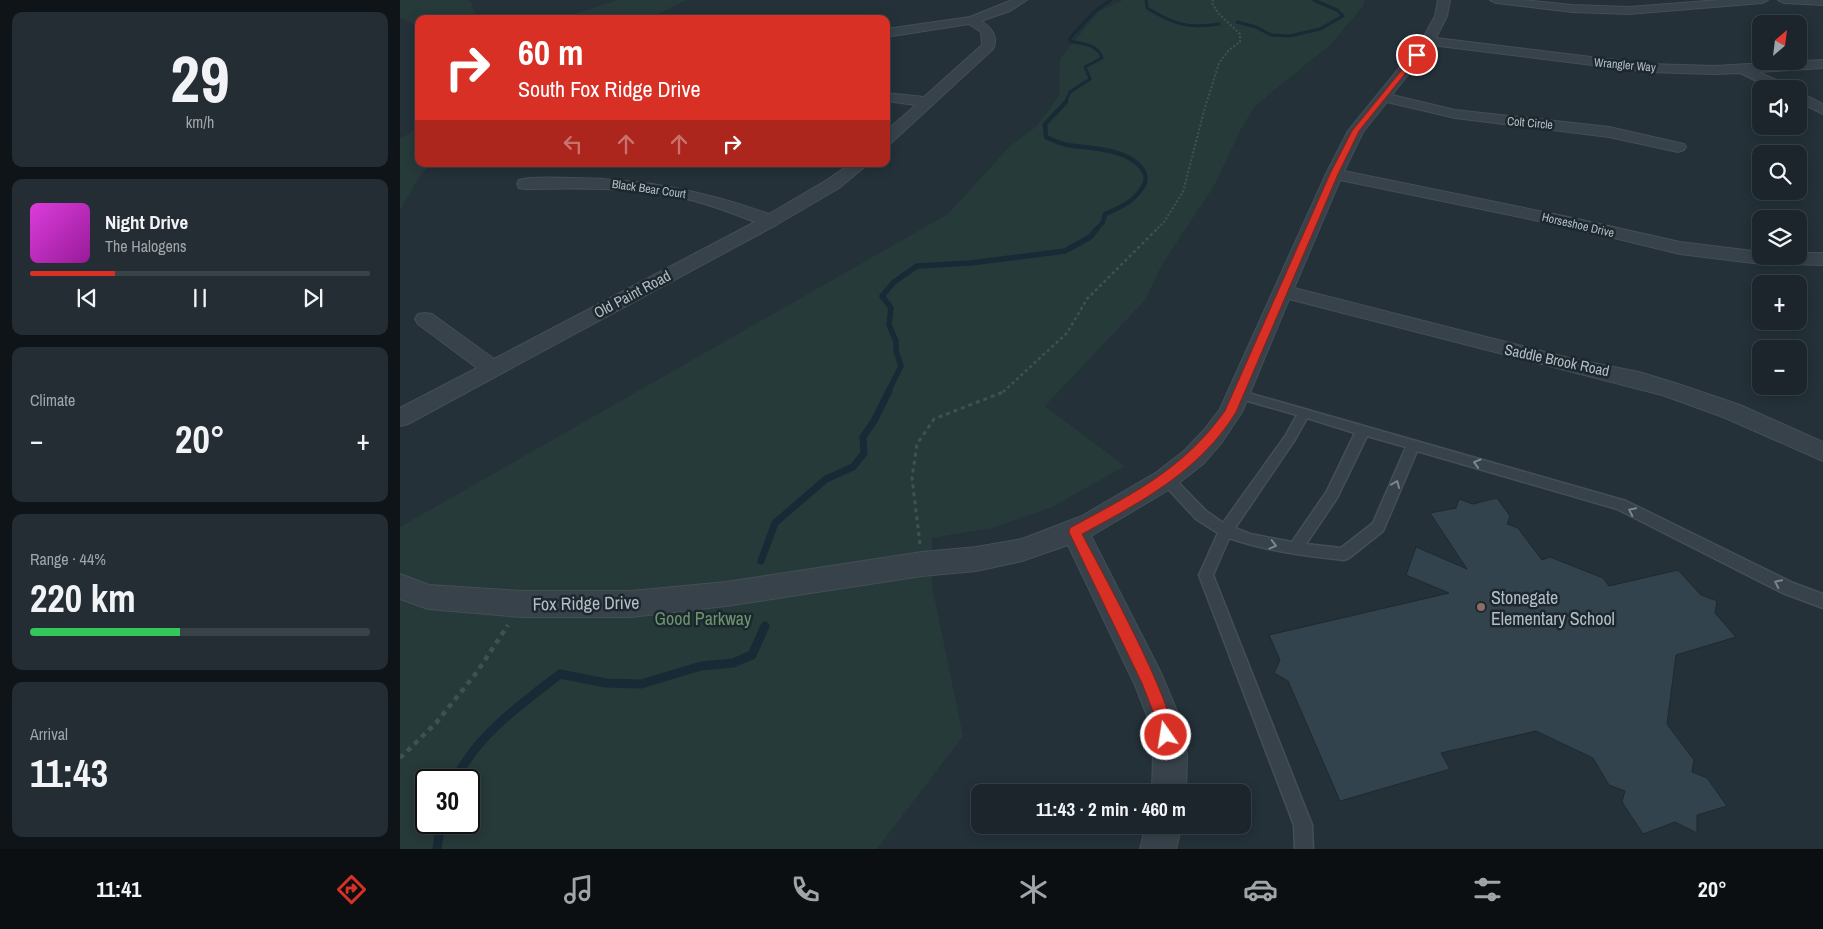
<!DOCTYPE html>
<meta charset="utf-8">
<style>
:root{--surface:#1b252b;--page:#242d33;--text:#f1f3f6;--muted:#a0a5a9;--line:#394247;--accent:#d93025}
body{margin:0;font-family:"Archivo Narrow",sans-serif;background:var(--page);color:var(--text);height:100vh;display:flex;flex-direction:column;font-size:19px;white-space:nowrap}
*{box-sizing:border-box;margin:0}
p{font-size:16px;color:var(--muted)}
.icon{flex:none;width:28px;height:28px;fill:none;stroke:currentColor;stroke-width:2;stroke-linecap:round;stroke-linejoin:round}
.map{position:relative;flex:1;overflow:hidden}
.panel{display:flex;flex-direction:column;gap:12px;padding:12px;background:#0f1418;width:400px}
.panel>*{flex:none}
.hud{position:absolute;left:15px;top:15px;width:475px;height:152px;border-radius:10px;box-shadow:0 2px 12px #0003,0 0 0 1px var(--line);background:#d93025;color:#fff;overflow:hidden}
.needle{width:32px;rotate:28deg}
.fabs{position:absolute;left:1352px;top:15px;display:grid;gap:10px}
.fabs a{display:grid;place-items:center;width:55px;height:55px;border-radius:10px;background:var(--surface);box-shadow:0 2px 12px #0003,0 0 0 1px var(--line);font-size:25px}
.speed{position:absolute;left:15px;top:769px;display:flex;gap:10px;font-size:25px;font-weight:700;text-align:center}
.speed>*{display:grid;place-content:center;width:65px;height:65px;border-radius:50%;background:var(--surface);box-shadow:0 2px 12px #0003,0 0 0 1px var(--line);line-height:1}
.speed .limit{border:2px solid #111;border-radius:8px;background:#fff;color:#111}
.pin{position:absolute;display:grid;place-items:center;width:42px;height:42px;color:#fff;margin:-21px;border:2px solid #fff;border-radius:50%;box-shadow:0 1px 5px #0007}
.me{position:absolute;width:55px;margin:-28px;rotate:347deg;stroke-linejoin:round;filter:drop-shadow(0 0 4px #0008)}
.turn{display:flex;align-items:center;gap:18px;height:105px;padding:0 20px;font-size:22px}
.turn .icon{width:65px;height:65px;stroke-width:2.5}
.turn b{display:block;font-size:35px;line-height:42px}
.lanes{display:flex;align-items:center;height:48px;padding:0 20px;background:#0003;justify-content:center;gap:25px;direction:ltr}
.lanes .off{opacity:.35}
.big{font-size:38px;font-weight:700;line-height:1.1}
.panel .card{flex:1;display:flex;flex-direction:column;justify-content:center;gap:8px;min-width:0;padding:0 18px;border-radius:10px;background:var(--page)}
.panel .dial{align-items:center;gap:0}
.dial b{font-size:65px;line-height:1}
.song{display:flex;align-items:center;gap:15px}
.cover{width:60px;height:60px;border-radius:8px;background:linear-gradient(135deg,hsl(300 70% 55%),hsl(300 70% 35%))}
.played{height:5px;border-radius:2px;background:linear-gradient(90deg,var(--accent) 25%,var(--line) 25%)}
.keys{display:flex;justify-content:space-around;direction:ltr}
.heat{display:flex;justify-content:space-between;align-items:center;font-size:28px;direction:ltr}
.charge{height:8px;border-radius:4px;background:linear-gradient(90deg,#34c759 44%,var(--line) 0)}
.trip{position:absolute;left:571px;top:784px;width:280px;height:50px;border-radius:10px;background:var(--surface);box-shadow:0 2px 12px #0003,0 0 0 1px var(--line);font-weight:700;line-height:50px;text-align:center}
.menu{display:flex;height:80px;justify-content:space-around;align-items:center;background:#0b0f11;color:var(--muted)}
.menu .icon{width:35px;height:35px}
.menu .active{color:var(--accent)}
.menu b{font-size:22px;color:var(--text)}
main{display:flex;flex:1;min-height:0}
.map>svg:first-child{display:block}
</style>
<main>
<section class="panel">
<div class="card dial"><b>29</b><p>km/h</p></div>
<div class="card">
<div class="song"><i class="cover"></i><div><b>Night Drive</b><p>The Halogens</p></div></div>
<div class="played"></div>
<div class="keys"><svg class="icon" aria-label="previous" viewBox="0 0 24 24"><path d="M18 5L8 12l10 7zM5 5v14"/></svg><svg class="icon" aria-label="pause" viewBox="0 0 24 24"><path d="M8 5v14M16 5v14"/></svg><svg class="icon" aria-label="next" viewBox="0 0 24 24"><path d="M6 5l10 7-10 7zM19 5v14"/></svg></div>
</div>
<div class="card"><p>Climate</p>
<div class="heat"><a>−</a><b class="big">20°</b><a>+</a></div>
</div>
<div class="card"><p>Range · 44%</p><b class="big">220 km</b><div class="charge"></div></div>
<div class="card"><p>Arrival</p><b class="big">11:43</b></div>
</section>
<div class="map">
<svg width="1423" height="849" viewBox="0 0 1423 849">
<rect width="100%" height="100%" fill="#243139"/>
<g fill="#263a39" fill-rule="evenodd">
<path d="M0,0H67L71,2L77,19H19V26L0,18Z"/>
<path d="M218,0H287L248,19H159Z"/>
<path d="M723,0H964V5L930,45L855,106L841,129L814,186L763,263L745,300L645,406L725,466L652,507L592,528L532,538V586L563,736L477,849H0V527L548,214L610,146L637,126L659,96L660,59L698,12ZM26,780H69V822H26Z"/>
<path d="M19,127V164H32L21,174L0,210V139Z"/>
</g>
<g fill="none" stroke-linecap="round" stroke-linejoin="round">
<g stroke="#182a36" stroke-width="3">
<path d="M746,0L747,8C773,24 788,29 819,24"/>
<path d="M837,22L856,27L871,35L890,36L920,29L943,16L937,10L914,0"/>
<path d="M665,103L670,92L690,79L685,67L702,58C698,44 682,44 670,41V38L695,11L711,0"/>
</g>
<path stroke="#182a36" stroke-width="4.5" d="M666,102L645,124L646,137C653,140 661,144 668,145C692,149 728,148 743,170C746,175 747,179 744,185C735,201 722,207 705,214L703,222L695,231"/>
<path stroke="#182a36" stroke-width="5.5" d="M488,392L501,366L496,351V341L489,325L491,308L482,296L494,282L517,266L570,263L665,251L690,237L696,230"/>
<path stroke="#182a36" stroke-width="7" d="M361,561L375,523L426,479L453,467L464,453L463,437L474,421L489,391"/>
<g stroke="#182a36" stroke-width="9">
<path d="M55,780C77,735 121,704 160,674L206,683L241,684L301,666L333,663L352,655L365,626"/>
<path d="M37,849L41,822"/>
</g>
</g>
<path fill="#33434d" stroke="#1f2930" d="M1097,498L1110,516L1107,524L1118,528L1142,560L1150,557L1203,578L1209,586L1278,570L1301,595L1317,601L1315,613L1336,637L1276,655L1267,724L1294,760L1292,772L1307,778L1327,806L1297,815V833L1275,822L1243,834L1222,802L1225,791L1209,785L1193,758L1136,731L1041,753L1050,769L940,801L888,681L874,673L880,660L869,635L1049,593L1006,575L1016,547L1067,569L1030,513L1056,508L1059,499L1073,504Z"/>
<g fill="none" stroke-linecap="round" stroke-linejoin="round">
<g stroke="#444e55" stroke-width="3">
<path id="service" d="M838,390L1226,501L1393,583L1423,594V608L1383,593L1217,509L1017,451L983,531L949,558L944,560C905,556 867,551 829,538L813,575L912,825L913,849H895L894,825L799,575L818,533L796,519L759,479L761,475H771L806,511L823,523L886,435L897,415L834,397L832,394L834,391ZM907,418L955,433L927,491L892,542L850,534L835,528L894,441ZM967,436L1006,447L973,523L941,548L906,544L937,498Z"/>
</g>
<g stroke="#444e55" stroke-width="2">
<g id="minor">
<path d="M612,0H627L610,11L581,21C591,27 599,37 593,49L491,143L486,145V131L516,105L486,101V93L524,97L582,45L581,32L569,24L486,37V29L570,17Z"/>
<path d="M1038,0H1050L1047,16L1036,38L1248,64L1314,66L1423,60V68L1358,72L1390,86L1392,89H1373L1340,73L1314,74L1248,72L1031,45L992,95L1055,110L1209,127L1284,144L1286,147L1284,150L1278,152L1209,137L1055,118L987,102L963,132L944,171L1173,218L1280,242L1361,252V256H1399V253H1423V265L1353,263L1280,254L1173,228L940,180L894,288L1173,359L1239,372L1278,384L1340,405L1423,442V461L1323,417L1262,395L889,299L842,412L822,442L803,464L775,486L691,536L760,671L779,716L787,755L786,792H752L753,755L747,716L735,685L668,545L622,561L576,571L522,576L326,606L231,617H121L28,609L0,599V574L29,585L121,591H231L326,582L522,552L576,547L622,539L682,516L757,472L785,450L804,430L820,409L926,174L948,131L1022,40L1035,16Z"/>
<path d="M1090,0H1123L1172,5L1229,7L1320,0H1368L1362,3L1229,14L1172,12L1096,3Z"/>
<path d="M1378,0H1423V5L1384,3Z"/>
<path d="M1399,92L1423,104V114L1399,102Z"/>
<path d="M450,164H468L439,188L376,225L8,424L0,426V408L77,368L18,324L15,319L18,314L25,313L32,314L94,359L355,222C331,213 307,203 282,198C231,187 177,188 125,189L119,188L117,184L119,180C136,176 156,178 173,178C243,179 302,190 369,214L427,180Z"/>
<path d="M746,825H782L776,849H740Z"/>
</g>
</g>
<path stroke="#3e5351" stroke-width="2" stroke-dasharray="2 2" stroke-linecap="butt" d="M755,231L764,222L783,192L804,111L819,63L829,50L840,42V34L818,13L812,3L813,0"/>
<path stroke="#3e5351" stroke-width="2.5" stroke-dasharray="3 3" stroke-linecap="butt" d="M603,392L667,333L687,299L756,230"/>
<path stroke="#3e5351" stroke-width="3" stroke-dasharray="4 4" stroke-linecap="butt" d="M520,544L512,478L517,444L534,419L606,391"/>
<path stroke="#3e5351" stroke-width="4.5" stroke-dasharray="5 5" stroke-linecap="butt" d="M0,758L36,723L77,672L108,625"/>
<use href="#service" fill="#37424a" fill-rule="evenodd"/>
<use href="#minor" fill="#37424a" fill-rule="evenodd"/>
</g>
<defs><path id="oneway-chevron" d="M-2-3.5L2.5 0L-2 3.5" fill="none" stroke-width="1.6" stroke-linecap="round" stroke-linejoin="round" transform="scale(1.25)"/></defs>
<g stroke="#7b868e">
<use href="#oneway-chevron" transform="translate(1077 463) rotate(-164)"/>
<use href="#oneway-chevron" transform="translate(996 484) rotate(-67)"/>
<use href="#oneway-chevron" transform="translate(1232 511) rotate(-154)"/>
<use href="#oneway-chevron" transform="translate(873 545) rotate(15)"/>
<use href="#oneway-chevron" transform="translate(1378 583) rotate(-154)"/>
</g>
<path fill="#d93025" stroke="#8d1f18" d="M1015,54L1020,55L959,131L938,174L836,412C800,471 741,502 682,534C698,565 782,716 772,740L766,743L761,740L755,716L742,683L669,532L670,528C732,494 783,470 825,411L930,174L952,131Z"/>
<circle fill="#8d6e63" stroke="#1d272e" stroke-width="2" cx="1081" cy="607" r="5"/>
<g text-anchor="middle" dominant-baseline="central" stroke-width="5" stroke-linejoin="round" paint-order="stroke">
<g font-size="12" fill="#b3bdc5" stroke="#1d272e">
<text transform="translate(1225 65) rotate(5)">Wrangler Way</text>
<text transform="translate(1130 123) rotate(5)">Colt Circle</text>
<text transform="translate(249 189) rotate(8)">Black Bear Court</text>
<text transform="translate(1178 225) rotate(13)">Horseshoe Drive</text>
</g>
<g font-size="15" fill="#b3bdc5" stroke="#1d272e">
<text transform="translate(232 294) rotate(-28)">Old Paint Road</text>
<text transform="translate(1157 360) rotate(12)">Saddle Brook Road</text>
</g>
<g font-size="18" fill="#b3bdc5" stroke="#1d272e" text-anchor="start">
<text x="1091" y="597">Stonegate<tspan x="1091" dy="21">Elementary School</tspan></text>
</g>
<g font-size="18" fill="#b3bdc5" stroke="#1d272e">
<text transform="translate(186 603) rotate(-1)">Fox Ridge Drive</text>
</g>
<g font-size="18" fill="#6b956e" stroke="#1d272e">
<text x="303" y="618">Good Parkway</text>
</g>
</g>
</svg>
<div class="fabs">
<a><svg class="needle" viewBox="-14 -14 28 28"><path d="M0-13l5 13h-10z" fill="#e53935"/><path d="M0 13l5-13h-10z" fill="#a0a5a9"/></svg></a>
<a><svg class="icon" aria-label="sound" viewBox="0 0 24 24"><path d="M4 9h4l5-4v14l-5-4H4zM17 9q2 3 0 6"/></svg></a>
<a><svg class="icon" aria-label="search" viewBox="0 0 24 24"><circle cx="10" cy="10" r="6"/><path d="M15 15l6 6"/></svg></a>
<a><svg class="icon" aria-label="layers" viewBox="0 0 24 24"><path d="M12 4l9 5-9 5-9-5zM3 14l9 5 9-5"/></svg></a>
<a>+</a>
<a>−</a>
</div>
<div class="speed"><div class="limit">30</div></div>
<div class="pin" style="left:1017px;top:55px;background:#d93025"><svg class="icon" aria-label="arrive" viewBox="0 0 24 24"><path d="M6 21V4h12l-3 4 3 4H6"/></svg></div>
<svg class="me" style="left:766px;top:735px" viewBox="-20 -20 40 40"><circle r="17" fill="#d93025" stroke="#fff" stroke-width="3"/><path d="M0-11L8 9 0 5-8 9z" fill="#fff"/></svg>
<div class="trip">11:43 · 2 min · 460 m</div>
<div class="hud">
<div class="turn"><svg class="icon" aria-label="right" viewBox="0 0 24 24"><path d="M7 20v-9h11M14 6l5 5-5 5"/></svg><div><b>60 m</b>South Fox Ridge Drive</div></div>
<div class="lanes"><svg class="icon off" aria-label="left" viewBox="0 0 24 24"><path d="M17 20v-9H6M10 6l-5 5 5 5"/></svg><svg class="icon off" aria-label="ahead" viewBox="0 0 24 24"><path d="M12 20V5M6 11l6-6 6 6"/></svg><svg class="icon off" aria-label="ahead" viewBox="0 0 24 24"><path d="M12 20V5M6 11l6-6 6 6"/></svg><svg class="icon" aria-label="right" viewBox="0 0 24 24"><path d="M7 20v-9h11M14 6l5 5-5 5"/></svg></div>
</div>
</div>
</main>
<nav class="menu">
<b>11:41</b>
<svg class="icon active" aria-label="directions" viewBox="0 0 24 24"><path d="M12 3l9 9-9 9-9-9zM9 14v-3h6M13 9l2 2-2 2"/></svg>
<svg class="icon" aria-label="music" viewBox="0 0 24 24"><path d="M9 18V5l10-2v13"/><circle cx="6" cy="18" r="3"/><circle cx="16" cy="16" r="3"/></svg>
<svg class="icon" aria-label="phone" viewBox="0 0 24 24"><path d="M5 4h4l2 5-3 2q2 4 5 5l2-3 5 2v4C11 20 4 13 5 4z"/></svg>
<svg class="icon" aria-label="climate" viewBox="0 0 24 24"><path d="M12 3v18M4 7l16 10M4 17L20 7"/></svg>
<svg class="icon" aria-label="car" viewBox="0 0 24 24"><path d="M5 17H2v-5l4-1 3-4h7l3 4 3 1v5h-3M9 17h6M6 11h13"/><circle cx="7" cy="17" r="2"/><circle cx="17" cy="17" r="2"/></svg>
<svg class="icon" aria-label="filters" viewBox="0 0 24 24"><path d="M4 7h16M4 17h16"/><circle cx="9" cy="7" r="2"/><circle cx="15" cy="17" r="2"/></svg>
<b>20°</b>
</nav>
